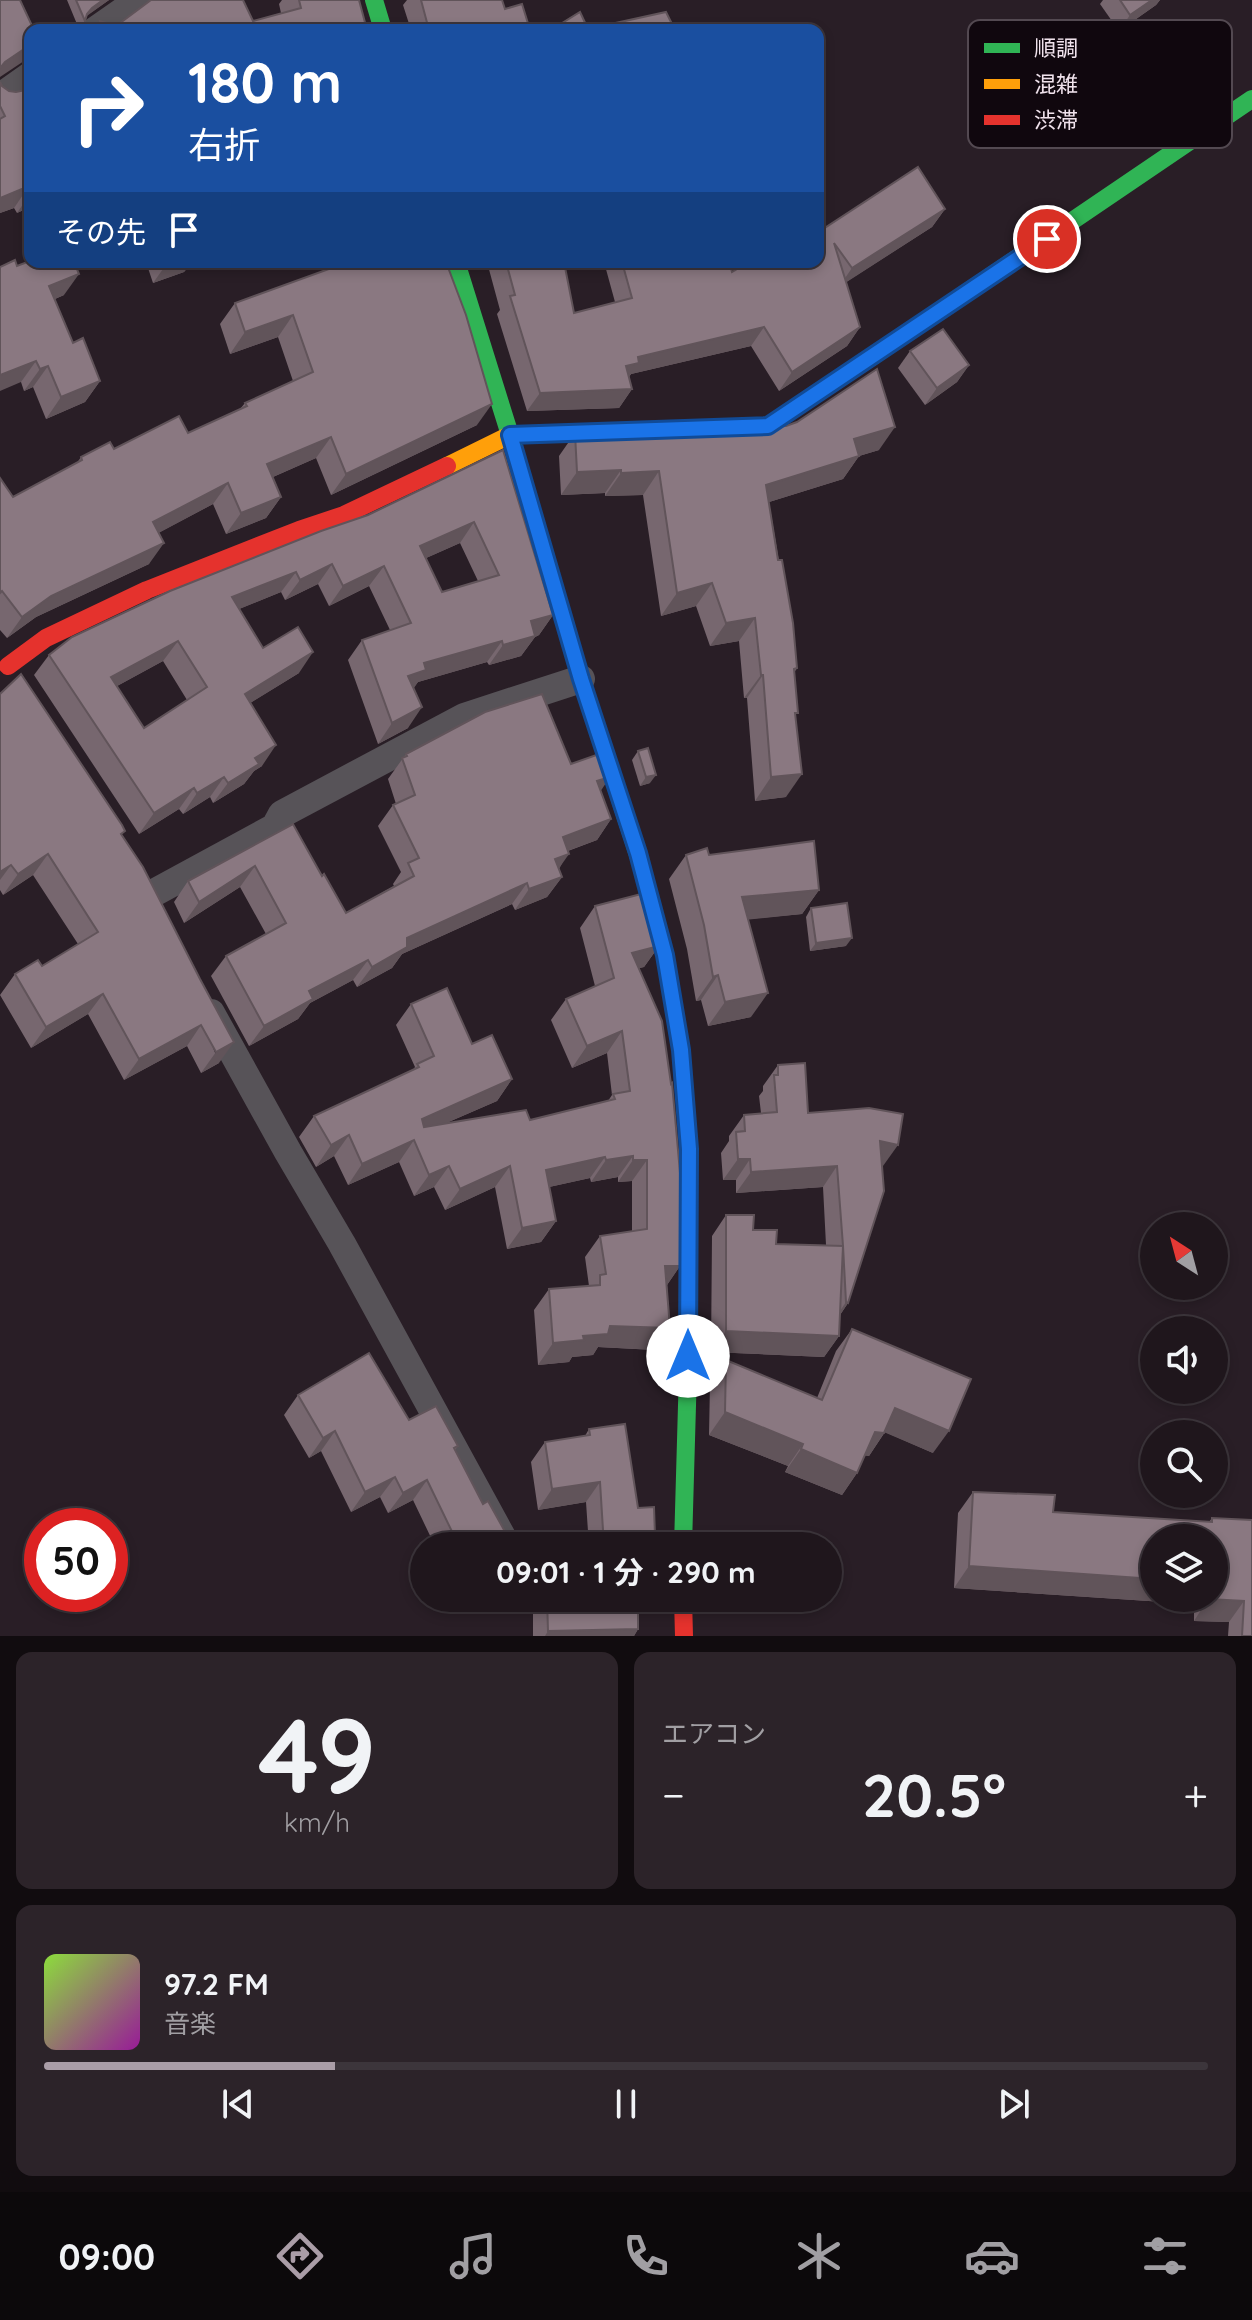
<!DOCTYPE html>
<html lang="ja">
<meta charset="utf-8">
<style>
:root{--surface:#1f161c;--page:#2c2329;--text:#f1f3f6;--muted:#a19fa3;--line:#3c353b;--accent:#aa9da7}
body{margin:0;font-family:Quicksand,"Noto Sans JP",sans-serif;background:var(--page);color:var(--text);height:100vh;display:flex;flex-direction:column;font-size:30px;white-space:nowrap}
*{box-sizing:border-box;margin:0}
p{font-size:26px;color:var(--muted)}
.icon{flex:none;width:44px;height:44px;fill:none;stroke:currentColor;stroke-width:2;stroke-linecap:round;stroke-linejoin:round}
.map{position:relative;height:1636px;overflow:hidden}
.panel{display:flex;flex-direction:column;gap:16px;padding:16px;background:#110c0f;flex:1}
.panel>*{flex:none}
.banner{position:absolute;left:24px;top:24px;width:800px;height:244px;border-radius:16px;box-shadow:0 4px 12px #0003,0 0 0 2px var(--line);background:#1a4fa0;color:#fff;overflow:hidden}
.needle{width:52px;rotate:324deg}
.tools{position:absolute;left:1140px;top:1212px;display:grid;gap:16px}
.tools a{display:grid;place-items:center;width:88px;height:88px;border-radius:50%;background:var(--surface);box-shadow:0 4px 12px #0003,0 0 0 2px var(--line);font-size:40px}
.speed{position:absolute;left:24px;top:1508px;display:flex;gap:16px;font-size:40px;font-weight:700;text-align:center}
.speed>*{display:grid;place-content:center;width:104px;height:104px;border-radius:50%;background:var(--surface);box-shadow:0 4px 12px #0003,0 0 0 2px var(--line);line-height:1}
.speed .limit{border:12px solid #d22;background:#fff;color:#111}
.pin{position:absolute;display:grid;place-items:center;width:68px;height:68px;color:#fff;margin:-34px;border:4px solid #fff;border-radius:50%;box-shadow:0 2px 8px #0007}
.me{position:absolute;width:88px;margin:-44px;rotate:0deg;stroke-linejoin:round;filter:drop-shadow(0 0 6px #0008)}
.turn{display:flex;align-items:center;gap:28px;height:168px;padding:0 32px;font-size:36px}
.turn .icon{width:104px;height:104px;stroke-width:2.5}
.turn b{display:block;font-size:56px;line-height:68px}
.then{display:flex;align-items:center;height:76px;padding:0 32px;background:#0003;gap:16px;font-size:30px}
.big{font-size:60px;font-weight:700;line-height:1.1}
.panel .card{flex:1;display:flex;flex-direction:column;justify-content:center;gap:12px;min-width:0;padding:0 28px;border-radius:16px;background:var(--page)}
.panel .dial{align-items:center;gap:0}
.dial b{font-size:104px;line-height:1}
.song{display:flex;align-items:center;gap:24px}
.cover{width:96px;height:96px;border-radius:12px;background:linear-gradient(135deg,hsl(90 70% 55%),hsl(300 70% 35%))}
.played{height:8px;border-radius:4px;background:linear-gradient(90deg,var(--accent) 25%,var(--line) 25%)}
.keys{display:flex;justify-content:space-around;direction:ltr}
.heat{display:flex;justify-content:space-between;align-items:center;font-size:44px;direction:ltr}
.panel .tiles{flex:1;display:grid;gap:16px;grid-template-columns:1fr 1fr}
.card:last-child{grid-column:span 2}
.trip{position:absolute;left:410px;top:1532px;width:432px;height:80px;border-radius:40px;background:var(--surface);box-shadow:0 4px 12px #0003,0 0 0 2px var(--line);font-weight:700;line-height:80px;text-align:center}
.tab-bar{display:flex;height:128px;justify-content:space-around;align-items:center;background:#0c090b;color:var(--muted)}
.tab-bar .icon{width:56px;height:56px}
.tab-bar .selected{color:var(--accent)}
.tab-bar b{font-size:36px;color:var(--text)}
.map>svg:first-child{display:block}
</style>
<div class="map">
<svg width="1252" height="1636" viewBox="0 0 1252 1636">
<rect width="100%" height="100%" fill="#291e26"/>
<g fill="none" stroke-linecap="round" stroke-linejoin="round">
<g stroke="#575358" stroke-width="28">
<path d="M96,30L139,0"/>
<path d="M0,97L30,76"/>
<path d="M150,895L275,827L282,814L464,717L581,679"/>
<path d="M211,1013L288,1152L342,1244L507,1546"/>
</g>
<g stroke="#30b455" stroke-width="18">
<path d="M374,0L383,30"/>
<path d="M456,262L510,435L581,679L641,864"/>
<path d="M873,356L1252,99"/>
<path d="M683,1546L688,1370"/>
</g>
<path stroke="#ff9f0a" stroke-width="18" d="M447,466L510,435L768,426L873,356"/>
<g stroke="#e5322d" stroke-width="18">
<path d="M8,666L46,638L147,590L299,530L344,515L447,466"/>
<path d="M641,864L665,955L681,1050L689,1149L688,1370"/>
<path d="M683,1598L684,1636"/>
</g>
</g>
<g fill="#77676f" fill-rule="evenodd">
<path d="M67,0H109L86,16L85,21L79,29Z"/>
<path d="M282,0H359L367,30H94L100,21L112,25L253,21L281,13L279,4Z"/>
<path d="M407,0H502L505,9L530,30H411L403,5Z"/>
<path d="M1103,0H1160L1156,5L1119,31L1100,4Z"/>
<path d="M0,82L2,86L9,91L16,92L25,90L30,86V207L17,213L14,208L0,213Z"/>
<path d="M945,209L932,227L846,282L860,327L847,346L779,391L751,346L631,374L629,377L632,389L619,408L527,411L497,314L500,310L487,262H564L574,313L615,302L604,262H729L732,272L823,229Z"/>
<path d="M146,262H192L184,272L153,283Z"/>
<path d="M348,262L477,425L331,495L316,458L273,477L281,497L266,518L226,534L213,504L158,533L149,564L36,617L7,638L0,630V478L13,497L77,463L81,457L188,433L240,409L245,403L293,381L278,337L230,354L220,324L235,303Z"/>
<path d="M17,266L64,295L55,299L73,343L100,381L85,402L46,419L33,387L24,391L21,382Z"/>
<path d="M910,351L969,365L957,382L925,405L898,368Z"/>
<path d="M575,433L879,450L859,456L843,479L769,502L797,668L794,673L795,717L786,797L755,801L747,698H744L739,641L710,646L696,606L661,616L643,495L605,496V493L561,495L559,456Z"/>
<path d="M503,450L553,615L539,635L535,637L521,656L489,665L487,662L418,682L413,688L408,728L378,744L348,660L362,640L390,630L369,586L329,606L318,584L285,600L281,592L239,609L263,648L299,673L250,703L262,766L254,771L244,784L213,803L210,797L183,814L179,809L139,834L34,675L49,655L368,515ZM460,543L478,581L442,592L426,558ZM163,661L187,700L144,728L117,686Z"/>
<path d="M0,694L122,835L143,867L219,1063L201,1073L187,1046L124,1080L88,1014L31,1048L0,995L15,974L42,966L78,944L33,875L3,895L0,890Z"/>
<path d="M638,751L650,783L640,786L632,760Z"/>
<path d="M406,754L571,764L601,791L611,819L597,840L568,851L559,869L562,877L547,897L515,910L512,904L402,954L392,968L357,987L353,980L310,1003L298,1019L249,1046L211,976L226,956L266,934L240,887L184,923L174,902L188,881L293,824L322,876L346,913L394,886L393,884L401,872L378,826L393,805L396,804L388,779Z"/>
<path d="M686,855H709L819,890L802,914L748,919L751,1017L708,1026L701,1000L696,1001L687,949L669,879Z"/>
<path d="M595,906L659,946L644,967L639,968L680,1266L667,1285L670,1328L655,1350L598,1347L593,1355L572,1357L569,1362L538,1365L534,1310L549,1289L589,1286L585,1257L600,1236L632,1231V1181L618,1182V1177L591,1182L590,1178L549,1187L556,1221L541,1242L507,1249L495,1187L445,1210L434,1187L414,1196L399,1162L348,1185L334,1156L316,1167L299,1137L314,1116L413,1070L415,1067L396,1025L411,1004L472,1044L512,1079L497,1101L444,1124L530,1120L608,1101L612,1095L607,1053L572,1068L551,1020L566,999L595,986L580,928Z"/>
<path d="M811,908L846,946L810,951L806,917Z"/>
<path d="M778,1065L808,1113L883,1166L882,1165L848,1303L840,1315L839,1336L824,1357L711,1352L712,1236L726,1215L776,1244L826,1245L823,1187L736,1193V1180H723L721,1153L729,1141V1136L744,1115L761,1113L759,1096L763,1091V1086Z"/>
<path d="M852,1329L933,1453L885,1432L869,1456L865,1455L857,1473L842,1495L785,1472L788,1466L709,1435L710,1383L726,1360L817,1398L836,1351Z"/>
<path d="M298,1395L409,1420L458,1446L455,1450L483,1504L513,1546H435L413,1500L388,1513L380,1497L351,1512L321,1451L309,1458L284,1415Z"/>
<path d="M589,1429L655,1536L648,1546H589L586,1502L538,1510L531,1462L545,1442L585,1436Z"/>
<path d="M973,1492L1053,1512L1209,1522L1212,1518L1252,1520V1636H1228L1229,1622L1194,1621V1604L954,1588L958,1513ZM1214,1538V1598H1154Z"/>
<path d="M533,1598H638V1629L634,1636H533Z"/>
</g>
<g fill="#61545a">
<path d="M103,0H109L84,18L92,8Z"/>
<path d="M1152,0H1160L1156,5L1119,31L1130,15Z"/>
<path d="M30,45V52L24,61L0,77V68L5,62Z"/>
<path d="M29,186L14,208L0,213V198Z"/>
<path d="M30,194V207L17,213Z"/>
<path d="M945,209L932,227L839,287L852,268Z"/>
<path d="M168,262H192L184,272L153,283Z"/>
<path d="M79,274L64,295L34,308L49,286Z"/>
<path d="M293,315L278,337L230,354L245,332Z"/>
<path d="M764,327L751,346L631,374L626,381V366L638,357Z"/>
<path d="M860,327L847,346L779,391L792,372Z"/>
<path d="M36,361L21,382L0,391V375Z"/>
<path d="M969,365L957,382L925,405L937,388Z"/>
<path d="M48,366L33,387L24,391L40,369Z"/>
<path d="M100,381L85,402L46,419L61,397Z"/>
<path d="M632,389L619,408L527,411L540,393Z"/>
<path d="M492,404L477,425L331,495L346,474Z"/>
<path d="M895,427L879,450L859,456L843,479L750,508L766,485L854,439Z"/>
<path d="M331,437L316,458L252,486L267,464Z"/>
<path d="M621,470L605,493L561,495L577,472Z"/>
<path d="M659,471L643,495L605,496L621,473Z"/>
<path d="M228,483L213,504L138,544L153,522Z"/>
<path d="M281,497L266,518L226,534L241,513Z"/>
<path d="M474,522L460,543L406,567L420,546Z"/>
<path d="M164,543L149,564L36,617L7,638L22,617L51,596Z"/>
<path d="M332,564L318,584L285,600L300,580Z"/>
<path d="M384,566L369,586L329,606L343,586Z"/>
<path d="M296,572L281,592L217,618L232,597Z"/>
<path d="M712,583L696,606L661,616L677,593Z"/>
<path d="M553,615L539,635L535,637L521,656L489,665L503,645L531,621Z"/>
<path d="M755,618L739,641L710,646L726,623Z"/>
<path d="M178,641L163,661L97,697L111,677Z"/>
<path d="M502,641L487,662L418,682L412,691L408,676L424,663Z"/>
<path d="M313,652L299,673L231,715L245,694Z"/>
<path d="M761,675H763L747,698H744Z"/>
<path d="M422,707L408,728L378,744L392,723Z"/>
<path d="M276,745L262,766L254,771L244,784L213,803L228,783L255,758Z"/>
<path d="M802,774L786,797L755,801L771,777Z"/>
<path d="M656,775L650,783L640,786L646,777Z"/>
<path d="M224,777L210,797L183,814L197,793Z"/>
<path d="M610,777L596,798L597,781Z"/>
<path d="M194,788L179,809L139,834L154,813Z"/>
<path d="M611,819L597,840L548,858L563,837Z"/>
<path d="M48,854L33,875L3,895L18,874Z"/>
<path d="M569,854L555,874V859Z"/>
<path d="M11,865L0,880V872Z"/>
<path d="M255,866L240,887L184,923L199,902Z"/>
<path d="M562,877L547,897L515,910L529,889Z"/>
<path d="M527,883L512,904L402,954L392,968L357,987L372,967L407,938Z"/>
<path d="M819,890L802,914L725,922L742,897Z"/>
<path d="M852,938L846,946L810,951L816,943Z"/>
<path d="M659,946L644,967L617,974L632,953Z"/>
<path d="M368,960L353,980L310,1003L298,1019L249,1046L264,1026L309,991Z"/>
<path d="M718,975L701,1000L696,1001L713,977Z"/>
<path d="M768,993L751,1017L708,1026L725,1002Z"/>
<path d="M103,994L88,1014L31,1048L46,1027Z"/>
<path d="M201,1025L187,1046L124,1080L139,1059Z"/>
<path d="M622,1031L607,1053L572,1068L587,1046Z"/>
<path d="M234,1042L219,1063L201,1073L216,1052Z"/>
<path d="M512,1079L497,1101L407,1140L422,1119Z"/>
<path d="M349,1135L334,1156L316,1167L331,1145Z"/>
<path d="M414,1140L399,1162L348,1185L362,1164Z"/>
<path d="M880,1141L898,1145L883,1166L866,1162Z"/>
<path d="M633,1156L618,1177L591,1182L606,1160Z"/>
<path d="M605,1157L590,1178L531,1191L546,1170Z"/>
<path d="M738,1159H750L736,1180H723Z"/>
<path d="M633,1160H647L632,1181L618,1182Z"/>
<path d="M449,1166L434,1187L414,1196L429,1175Z"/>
<path d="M510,1166L495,1187L445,1210L460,1189Z"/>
<path d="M837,1166L823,1187L736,1193L751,1172Z"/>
<path d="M556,1221L541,1242L507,1249L522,1228Z"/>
<path d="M665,1266H680L665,1288Z"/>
<path d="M846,1302L848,1303L834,1324L832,1323Z"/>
<path d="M610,1326L670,1328L655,1350L598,1347L593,1355L572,1357L569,1362L538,1365L553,1343L583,1336Z"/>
<path d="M726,1331L839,1336L824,1357L711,1352Z"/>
<path d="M895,1408L949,1431L933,1453L879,1430Z"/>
<path d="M725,1412L803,1444L788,1466L709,1435Z"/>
<path d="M335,1431L321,1451L309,1458L323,1438Z"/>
<path d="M875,1432L884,1433L869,1456L859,1455Z"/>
<path d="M801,1449L857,1473L842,1495L785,1472Z"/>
<path d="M395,1477L380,1497L351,1512L365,1492Z"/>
<path d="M427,1480L413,1500L388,1513L403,1493Z"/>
<path d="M600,1482L586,1502L538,1510L552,1489Z"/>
<path d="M655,1536L648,1546H631L637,1537Z"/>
<path d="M969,1566L1154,1579V1598H1199L1194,1604L954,1588Z"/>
<path d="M1208,1599L1244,1601L1229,1622L1194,1621Z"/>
<path d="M638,1629L634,1636H545L548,1631Z"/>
</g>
<g fill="#8a7881" stroke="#61545a" stroke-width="2" fill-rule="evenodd">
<path d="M0,0H20L34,30H30V45L5,62L0,68Z"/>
<path d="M76,0H103L92,8L87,14L85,21Z"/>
<path d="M151,0H243L253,21L301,8L299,0H359L367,30H104L100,21L112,25L120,23Z"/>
<path d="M421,0H502L505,9L522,4L530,30H429Z"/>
<path d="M1120,0H1152L1130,15Z"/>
<path d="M580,12L588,29L666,12L675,30H551Z"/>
<path d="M0,82L2,86L9,91L16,92L25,90L30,86V188L29,186L0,198V119L5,116L0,106Z"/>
<path d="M918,167L945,209L852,268L834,243L860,327L792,372L764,327L638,357L639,363L626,366L632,389L540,393L510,296L515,295L506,262H564L574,313L632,298L622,262H729L732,272L749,262H818V220L823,229Z"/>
<path d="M15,260L17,266L30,261L74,262L79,274L49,286L73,343L83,338L100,381L61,397L48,366L40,369L36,361L0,375V267Z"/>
<path d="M348,262H446L466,315L492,404L346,474L331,437L267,464L281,497L241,513L228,483L153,522L164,543L51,596L22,617L2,591L0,593V478L13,497L82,460L81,457L110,442L114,449L179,416L188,433L247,406L245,403L313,372L293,315L245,332L235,303Z"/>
<path d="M943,329L969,365L937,388L910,351Z"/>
<path d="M877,369L895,427L854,439L859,456L766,485L778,560H782L793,623L797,668L794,669L798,713H795L802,774L771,777L763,675H761L755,618L726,623L712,583L677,593L659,471L621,473V470L577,472L575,433L786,426L797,422Z"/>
<path d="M503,450L553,615L531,621L535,636L503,645L502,641L424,663L426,670L408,676L422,707L392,723L362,640L411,623L384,566L343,586L332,564L300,580L296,572L232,597L263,648L298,627L313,652L245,694L276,745L255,758L259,764L228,783L224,777L197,793L194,788L154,813L49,655L72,637L170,591L321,531L368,515ZM474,522L499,575L442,592L420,546ZM178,641L207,687L144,728L111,677Z"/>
<path d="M21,674L122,825L125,831L121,834L143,867L200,979L234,1042L216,1052L201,1025L139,1059L103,994L46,1027L15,974L38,960L42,966L98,932L48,854L18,874L11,865L0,872V694Z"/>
<path d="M542,694L571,764L602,753L610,777L597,781L611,819L563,837L569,854L555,859L562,877L529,889L527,883L407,938V947L372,967L368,960L309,991L313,999L264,1026L226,956L286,923L255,866L199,902L188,881L293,824L322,876L324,874L346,913L414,876L408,863L419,858L393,805L415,795L402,758L407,756L406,754L485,712Z"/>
<path d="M648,748L656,775L646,777L638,751Z"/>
<path d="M814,841L819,890L742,897L768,993L725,1002L718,975L713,977L704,925L686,855L707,848L709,855Z"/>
<path d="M645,893L659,946L632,953L662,1021L671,1084L672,1083L681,1184L680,1266H665L670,1328L610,1326L608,1334L583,1336L584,1340L553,1343L549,1289L600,1285V1275L606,1274L600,1236L647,1229V1160H633V1156L606,1160L605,1157L546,1170L556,1221L522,1228L510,1166L460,1189L449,1166L429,1175L414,1140L362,1164L349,1135L331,1145L314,1116L419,1067L417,1064L434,1056L411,1004L447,988L472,1044L492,1035L512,1079L422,1119L424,1127L526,1110L530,1120L615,1099L613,1094L630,1091L622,1031L587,1046L566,999L614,978L595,906Z"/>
<path d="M847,903L852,938L816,943L811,908Z"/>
<path d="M805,1063L808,1113L869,1108L903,1114L898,1145L880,1141L884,1191L848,1303L846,1302L843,1246L839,1336L726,1331V1215H754L753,1230H777L776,1244L843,1246L837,1166L751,1172L750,1159H738L736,1132L745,1131L744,1115L777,1112L774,1075H778V1065Z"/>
<path d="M852,1329L971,1379L949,1431L895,1408L884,1433L875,1432L857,1473L801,1449L803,1444L725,1412L726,1360L822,1400Z"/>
<path d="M369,1353L409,1420L436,1406L458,1446L454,1448L483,1504L488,1501L513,1546H459L427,1480L403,1493L395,1477L365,1492L335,1431L323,1438L298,1395Z"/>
<path d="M625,1424L638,1508L654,1507L655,1536L637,1537V1546H604L600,1482L552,1489L545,1442L590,1435L589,1429Z"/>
<path d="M973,1492L1055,1495L1053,1512L1212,1522V1518L1252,1520V1636H1242L1244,1601L1208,1599L1209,1598H1214V1538H1154V1579L969,1566Z"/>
<path d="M547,1598H638V1629L548,1631Z"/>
</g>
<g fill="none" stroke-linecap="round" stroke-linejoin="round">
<g stroke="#114b97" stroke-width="20">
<path id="route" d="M688,1356L689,1149L681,1050L665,955L638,853L581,679L510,435L768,426L1047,239"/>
</g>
<use href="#route" stroke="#1a73e8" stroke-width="14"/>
</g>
<rect x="968" y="20" width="264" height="128" rx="12" fill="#10070e" stroke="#534951" stroke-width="2"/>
<rect x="984" y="43" width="36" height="10" fill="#30b455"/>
<rect x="984" y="79" width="36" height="10" fill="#ff9f0a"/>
<rect x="984" y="115" width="36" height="10" fill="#e5322d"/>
<g font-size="22" fill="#f0e2ec">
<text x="1034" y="56">順調</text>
<text x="1034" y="92">混雑</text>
<text x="1034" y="128">渋滞</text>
</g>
</svg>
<div class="tools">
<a><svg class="needle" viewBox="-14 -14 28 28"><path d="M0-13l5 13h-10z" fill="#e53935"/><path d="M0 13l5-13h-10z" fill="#a19fa3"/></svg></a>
<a><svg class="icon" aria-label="sound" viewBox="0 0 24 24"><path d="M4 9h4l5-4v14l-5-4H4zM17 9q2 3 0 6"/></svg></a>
<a><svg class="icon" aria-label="search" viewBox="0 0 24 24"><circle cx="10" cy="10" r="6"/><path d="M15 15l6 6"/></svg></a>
<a><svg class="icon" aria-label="layers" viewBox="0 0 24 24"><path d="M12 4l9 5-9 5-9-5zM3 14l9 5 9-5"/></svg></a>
</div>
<div class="speed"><div class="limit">50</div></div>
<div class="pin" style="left:1047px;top:239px;background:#d93025"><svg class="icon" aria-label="arrive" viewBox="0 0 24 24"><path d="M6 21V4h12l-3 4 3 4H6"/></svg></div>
<svg class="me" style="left:688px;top:1356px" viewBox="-20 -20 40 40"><circle r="19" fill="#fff"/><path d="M0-13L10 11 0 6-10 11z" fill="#1a73e8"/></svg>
<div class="trip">09:01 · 1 分 · 290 m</div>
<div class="banner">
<div class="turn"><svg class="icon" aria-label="right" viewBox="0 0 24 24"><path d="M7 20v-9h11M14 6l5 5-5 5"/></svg><div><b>180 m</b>右折</div></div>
<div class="then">その先<svg class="icon" aria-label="arrive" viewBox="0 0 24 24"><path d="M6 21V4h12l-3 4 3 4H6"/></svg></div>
</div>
</div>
<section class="panel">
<div class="tiles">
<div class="card dial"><b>49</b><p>km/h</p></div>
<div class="card"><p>エアコン</p>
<div class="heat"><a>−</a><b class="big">20.5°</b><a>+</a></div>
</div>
<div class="card">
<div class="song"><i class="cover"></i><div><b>97.2 FM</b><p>音楽</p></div></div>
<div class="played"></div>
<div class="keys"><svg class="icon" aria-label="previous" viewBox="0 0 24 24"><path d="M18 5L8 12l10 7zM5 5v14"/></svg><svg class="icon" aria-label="pause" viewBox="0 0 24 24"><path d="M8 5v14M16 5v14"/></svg><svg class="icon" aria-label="next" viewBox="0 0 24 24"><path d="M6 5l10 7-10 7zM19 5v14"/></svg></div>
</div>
</div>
</section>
<nav class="tab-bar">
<b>09:00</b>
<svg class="icon selected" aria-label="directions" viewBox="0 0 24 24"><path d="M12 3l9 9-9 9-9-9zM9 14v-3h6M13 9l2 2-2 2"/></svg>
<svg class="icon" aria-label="music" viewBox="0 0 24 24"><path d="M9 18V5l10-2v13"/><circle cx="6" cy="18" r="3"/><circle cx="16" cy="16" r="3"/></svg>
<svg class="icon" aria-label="phone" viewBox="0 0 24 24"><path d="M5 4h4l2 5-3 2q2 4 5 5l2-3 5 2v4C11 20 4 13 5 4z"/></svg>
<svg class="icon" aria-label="climate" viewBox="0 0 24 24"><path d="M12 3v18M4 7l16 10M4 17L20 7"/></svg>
<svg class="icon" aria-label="car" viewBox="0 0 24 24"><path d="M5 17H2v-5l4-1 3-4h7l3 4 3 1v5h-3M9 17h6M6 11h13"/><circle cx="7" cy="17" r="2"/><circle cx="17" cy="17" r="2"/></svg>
<svg class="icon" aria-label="filters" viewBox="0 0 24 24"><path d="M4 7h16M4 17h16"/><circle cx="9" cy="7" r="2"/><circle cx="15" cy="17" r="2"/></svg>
</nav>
